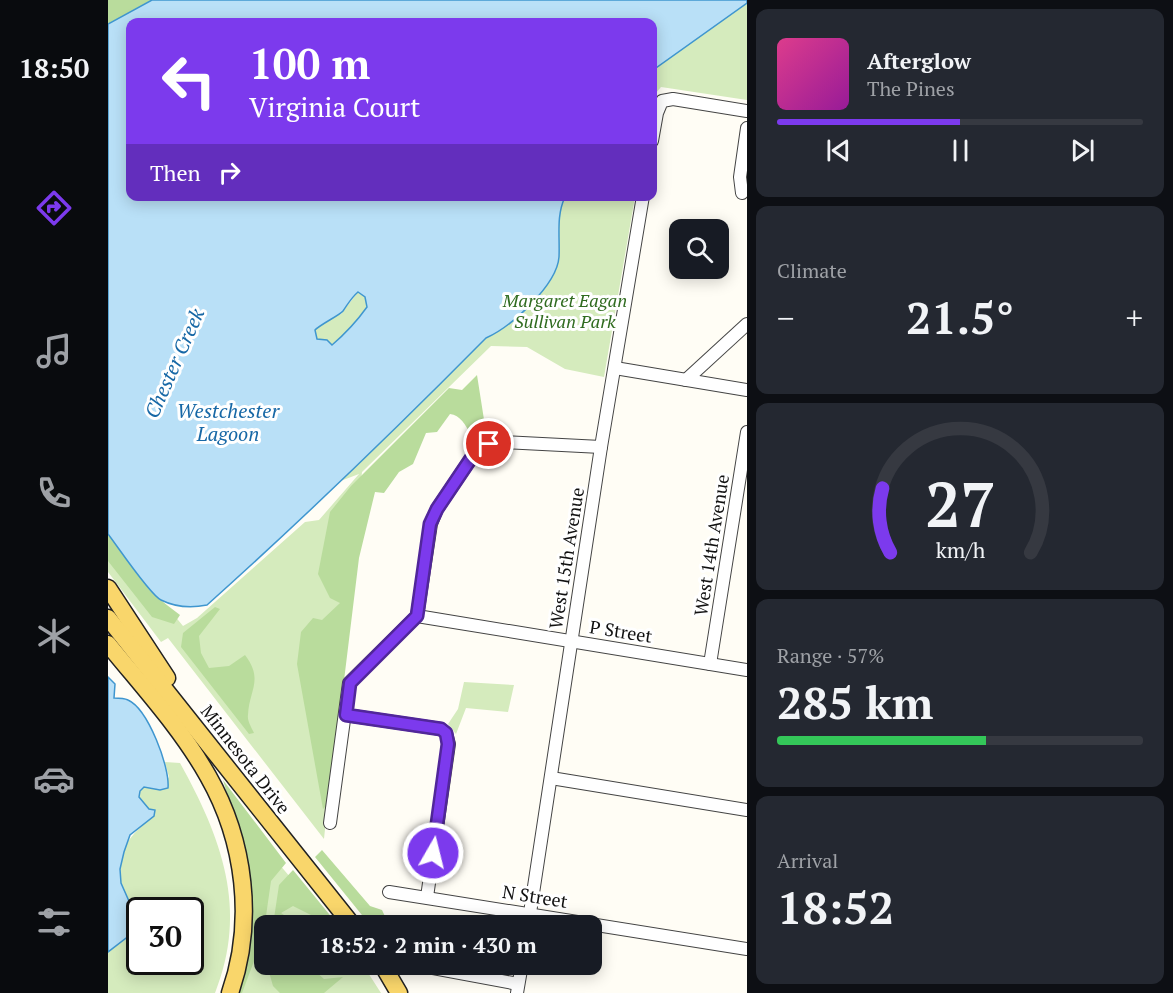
<!DOCTYPE html>
<meta charset="utf-8">
<style>
:root{--surface:#171b24;--page:#242831;--text:#f1f3f6;--muted:#9ea1a6;--line:#363941;--accent:#7c3aed}
body{margin:0;font-family:"PT Serif",serif;background:var(--page);color:var(--text);height:100vh;display:flex;flex-direction:column;font-size:22px;white-space:nowrap}
*{box-sizing:border-box;margin:0}
p{font-size:20px;color:var(--muted)}
.icon{flex:none;width:33px;height:33px;fill:none;stroke:currentColor;stroke-width:2;stroke-linecap:round;stroke-linejoin:round}
.map{position:relative;flex:1;overflow:hidden}
.drawer{display:flex;flex-direction:column;gap:9px;padding:9px;background:#0d0f14;width:426px}
.drawer>*{flex:none}
.hud{position:absolute;left:18px;top:18px;width:531px;height:183px;border-radius:12px;box-shadow:0 3px 15px #0003;background:#7c3aed;color:#fff;overflow:hidden}
.fabs{position:absolute;left:561px;top:219px;display:grid;gap:12px}
.fabs a{display:grid;place-items:center;width:60px;height:60px;border-radius:12px;background:var(--surface);box-shadow:0 3px 15px #0003;font-size:30px}
.speed{position:absolute;left:18px;top:897px;display:flex;gap:12px;font-size:30px;font-weight:700;text-align:center}
.speed>*{display:grid;place-content:center;width:78px;height:78px;border-radius:50%;background:var(--surface);box-shadow:0 3px 15px #0003;line-height:1}
.speed .limit{border:3px solid #111;border-radius:9px;background:#fff;color:#111}
.pin{position:absolute;display:grid;place-items:center;width:51px;height:51px;color:#fff;margin:-26px;border:3px solid #fff;border-radius:50%;box-shadow:0 2px 6px #0007}
.me{position:absolute;width:66px;margin:-33px;rotate:8deg;stroke-linejoin:round;filter:drop-shadow(0 0 4px #0008)}
.turn{display:flex;align-items:center;gap:21px;height:126px;padding:0 24px;font-size:27px}
.turn .icon{width:78px;height:78px;stroke-width:2.5}
.turn b{display:block;font-size:42px;line-height:51px}
.then{display:flex;align-items:center;height:57px;padding:0 24px;background:#0003;gap:12px;font-size:22px}
.big{font-size:45px;font-weight:800;line-height:1.1}
.drawer .widget{flex:1;display:flex;flex-direction:column;justify-content:center;gap:9px;min-width:0;padding:0 21px;border-radius:12px;background:var(--page)}
.drawer .dial{align-items:center;gap:0}
.dial svg{height:156px;overflow:visible;fill:none;stroke:var(--line);stroke-width:7;stroke-linecap:round;text-anchor:middle}
.dial text{fill:var(--text);stroke:none}
.song{display:flex;align-items:center;gap:18px}
.cover{width:72px;height:72px;border-radius:9px;background:linear-gradient(135deg,hsl(330 70% 55%),hsl(300 70% 35%))}
.played{height:6px;border-radius:3px;background:linear-gradient(90deg,var(--accent) 50%,var(--line) 50%)}
.keys{display:flex;justify-content:space-around;direction:ltr}
.heat{display:flex;justify-content:space-between;align-items:center;font-size:33px;direction:ltr}
.charge{height:9px;border-radius:4px;background:linear-gradient(90deg,#34c759 57%,var(--line) 0)}
.trip{position:absolute;left:146px;top:915px;width:348px;height:60px;border-radius:12px;background:var(--surface);box-shadow:0 3px 15px #0003;font-weight:800;line-height:60px;text-align:center}
main{display:flex;flex:1;min-height:0}
.tabs{display:flex;flex-direction:column;width:108px;justify-content:space-around;align-items:center;background:#090b0e;color:var(--muted)}
.tabs .icon{width:42px;height:42px}
.tabs .on{color:var(--accent)}
.tabs b{font-size:27px;color:var(--text)}
.map>svg:first-child{display:block}
</style>
<main>
<nav class="tabs">
<b>18:50</b>
<svg class="icon on" aria-label="directions" viewBox="0 0 24 24"><path d="M12 3l9 9-9 9-9-9zM9 14v-3h6M13 9l2 2-2 2"/></svg>
<svg class="icon" aria-label="music" viewBox="0 0 24 24"><path d="M9 18V5l10-2v13"/><circle cx="6" cy="18" r="3"/><circle cx="16" cy="16" r="3"/></svg>
<svg class="icon" aria-label="phone" viewBox="0 0 24 24"><path d="M5 4h4l2 5-3 2q2 4 5 5l2-3 5 2v4C11 20 4 13 5 4z"/></svg>
<svg class="icon" aria-label="climate" viewBox="0 0 24 24"><path d="M12 3v18M4 7l16 10M4 17L20 7"/></svg>
<svg class="icon" aria-label="car" viewBox="0 0 24 24"><path d="M5 17H2v-5l4-1 3-4h7l3 4 3 1v5h-3M9 17h6M6 11h13"/><circle cx="7" cy="17" r="2"/><circle cx="17" cy="17" r="2"/></svg>
<svg class="icon" aria-label="filters" viewBox="0 0 24 24"><path d="M4 7h16M4 17h16"/><circle cx="9" cy="7" r="2"/><circle cx="15" cy="17" r="2"/></svg>
</nav>
<div class="map">
<svg width="639" height="993" viewBox="0 0 639 993">
<rect width="100%" height="100%" fill="#fffdf5"/>
<g fill="#d5ebbd" fill-rule="evenodd">
<path d="M639,0V100L553,87L547,94L545,106V53Z"/>
<path d="M442,197H527L496,377L457,369L419,347L383,346L254,472L216,839L60,638L53,642L0,572V534L75,626L89,618L197,522L211,520L251,474L214,488Z"/>
<path d="M250,292L257,297L259,307C248,321 238,333 224,345L209,339L206,330L218,320L233,314Z"/>
<path d="M356,682L406,685L400,712L358,708L348,734L340,724L350,709Z"/>
<path d="M57,762L72,763C113,837 141,909 107,993H0V952L22,936L28,917C24,906 16,894 13,883C7,850 23,834 46,816L31,797L32,791L36,787L52,790L61,777ZM32,910H82V962H32Z"/>
<path d="M165,857L223,925L156,926V964L255,965L273,993H131Z"/>
</g>
<g fill="#b9dc9c">
<path d="M0,0H44L0,24Z"/>
<path d="M369,375L377,426L372,438L362,434C358,425 352,415 342,414L329,432L318,433L305,464L291,472L276,493L267,492L251,558L221,803L215,809L189,664L193,632L205,618L214,620L232,603L222,598L210,574L222,512L243,486L341,388L354,390Z"/>
<path d="M0,534L51,599L72,615L66,624L44,617L0,561Z"/>
<path d="M107,607L112,609L91,636L93,653L101,668L121,666L137,655C156,680 141,690 140,715C139,721 144,728 146,733L141,734L73,647L75,633Z"/>
<path d="M115,780L178,863L163,881L155,937L134,993H128L135,848Z"/>
<path d="M214,850L262,906L274,910L281,925H262L207,857Z"/>
<path d="M185,870L230,925H214L205,916L185,906L173,913L191,925H165L171,885Z"/>
<path d="M159,965H200L216,979L235,977L216,993H172L165,986Z"/>
</g>
<g fill="#b9e0f7" stroke="#3f96cf" stroke-width="1.5" fill-rule="evenodd">
<path d="M44,0H639V3L545,70L544,22H22V196L457,197C448,216 452,236 451,257C449,285 403,327 378,338C287,430 195,519 99,605C84,608 67,607 53,600C42,595 10,547 0,534V24ZM250,292L257,297L259,307C249,321 238,333 224,345L219,340L209,339L207,330C213,324 232,315 235,311C240,304 243,298 250,292Z"/>
<path d="M0,677L7,684L6,698C10,698 16,698 20,700C40,709 62,767 60,788L52,790L36,787L32,791L31,797L41,809L47,810L46,816L22,835L16,852L12,869L13,883L28,917L22,935L0,952Z"/>
</g>
<g fill="none" stroke-linecap="round" stroke-linejoin="round">
<g stroke="#444" stroke-width="14">
<g id="minor">
<path d="M544,141L549,113L554,101L565,99L639,111"/>
<path d="M634,193L632,177L639,128"/>
<path d="M507,368L639,390"/>
<path d="M578,380L639,324"/>
<path d="M309,616L639,670"/>
<path d="M309,616L323,524L329,509L366,454L381,445L397,442L493,447"/>
<path d="M602,664L639,432"/>
<path d="M238,715L333,729L338,733L341,744L319,897"/>
<path d="M443,778L639,810"/>
<path d="M222,823L241,683L309,616"/>
<path d="M281,892L639,949"/>
<path d="M420,926L493,447L535,196"/>
<path d="M309,965L410,984"/>
<path d="M409,993L414,964"/>
</g>
</g>
<g stroke="#222" stroke-width="19">
<g id="major">
<path d="M0,588L59,678"/>
<path d="M0,618L245,926"/>
<path d="M0,644C34,686 73,728 100,776C137,841 147,922 122,993"/>
<path d="M274,964L291,993"/>
</g>
</g>
<use href="#minor" stroke="#fff" stroke-width="12"/>
<use href="#major" stroke="#f9d66b" stroke-width="16"/>
</g>
<g fill="none" stroke-linecap="round" stroke-linejoin="round">
<g stroke="#51269a" stroke-width="15">
<path id="route" d="M325,853L340,744L338,733L333,729L238,715L242,683L309,616L322,524L329,509L366,454L381,444"/>
</g>
<use href="#route" stroke="#7c3aed" stroke-width="10"/>
</g>
<g text-anchor="middle" dominant-baseline="central" stroke-width="6" stroke-linejoin="round" paint-order="stroke">
<g font-size="18" font-style="italic" fill="#2f6b1f" stroke="#fff">
<text x="457" y="300">Margaret Eagan<tspan x="457" dy="21">Sullivan Park</tspan></text>
</g>
<g font-size="18" fill="#111" stroke="#fff">
<text transform="translate(603 545) rotate(-81)">West 14th Avenue</text>
<text transform="translate(458 558) rotate(-81)">West 15th Avenue</text>
<text transform="translate(513 631) rotate(9)">P Street</text>
<text transform="translate(138 759) rotate(52)">Minnesota Drive</text>
<text transform="translate(427 896) rotate(9)">N Street</text>
</g>
<g font-size="20" font-style="italic" fill="#1768a6" stroke="#fff">
<text transform="translate(66 363) rotate(-66)">Chester Creek</text>
<text x="120" y="410">Westchester<tspan x="120" dy="23">Lagoon</tspan></text>
</g>
</g>
</svg>
<div class="fabs">
<a><svg class="icon" aria-label="search" viewBox="0 0 24 24"><circle cx="10" cy="10" r="6"/><path d="M15 15l6 6"/></svg></a>
</div>
<div class="speed"><div class="limit">30</div></div>
<div class="pin" style="left:381px;top:444px;background:#d93025"><svg class="icon" aria-label="arrive" viewBox="0 0 24 24"><path d="M6 21V4h12l-3 4 3 4H6"/></svg></div>
<svg class="me" style="left:325px;top:853px" viewBox="-20 -20 40 40"><circle r="17" fill="#7c3aed" stroke="#fff" stroke-width="3"/><path d="M0-11L8 9 0 5-8 9z" fill="#fff"/></svg>
<div class="trip">18:52 · 2 min · 430 m</div>
<div class="hud">
<div class="turn"><svg class="icon" aria-label="left" viewBox="0 0 24 24"><path d="M17 20v-9H6M10 6l-5 5 5 5"/></svg><div><b>100 m</b>Virginia Court</div></div>
<div class="then">Then<svg class="icon" aria-label="right" viewBox="0 0 24 24"><path d="M7 20v-9h11M14 6l5 5-5 5"/></svg></div>
</div>
</div>
<section class="drawer">
<div class="widget">
<div class="song"><i class="cover"></i><div><b>Afterglow</b><p>The Pines</p></div></div>
<div class="played"></div>
<div class="keys"><svg class="icon" aria-label="previous" viewBox="0 0 24 24"><path d="M18 5L8 12l10 7zM5 5v14"/></svg><svg class="icon" aria-label="pause" viewBox="0 0 24 24"><path d="M8 5v14M16 5v14"/></svg><svg class="icon" aria-label="next" viewBox="0 0 24 24"><path d="M6 5l10 7-10 7zM19 5v14"/></svg></div>
</div>
<div class="widget"><p>Climate</p>
<div class="heat"><a>−</a><b class="big">21.5°</b><a>+</a></div>
</div>
<div class="widget dial"><svg viewBox="0 0 100 80">
<path d="M14 69A42 42 0 1 1 86 69"/>
<path d="M14 69A42 42 0 0 1 10 36" stroke="#7c3aed"/>
<text x="50" y="56" font-size="32" font-weight="700">27</text>
<text x="50" y="72" font-size="11">km/h</text>
</svg></div>
<div class="widget"><p>Range · 57%</p><b class="big">285 km</b><div class="charge"></div></div>
<div class="widget"><p>Arrival</p><b class="big">18:52</b></div>
</section>
</main>
